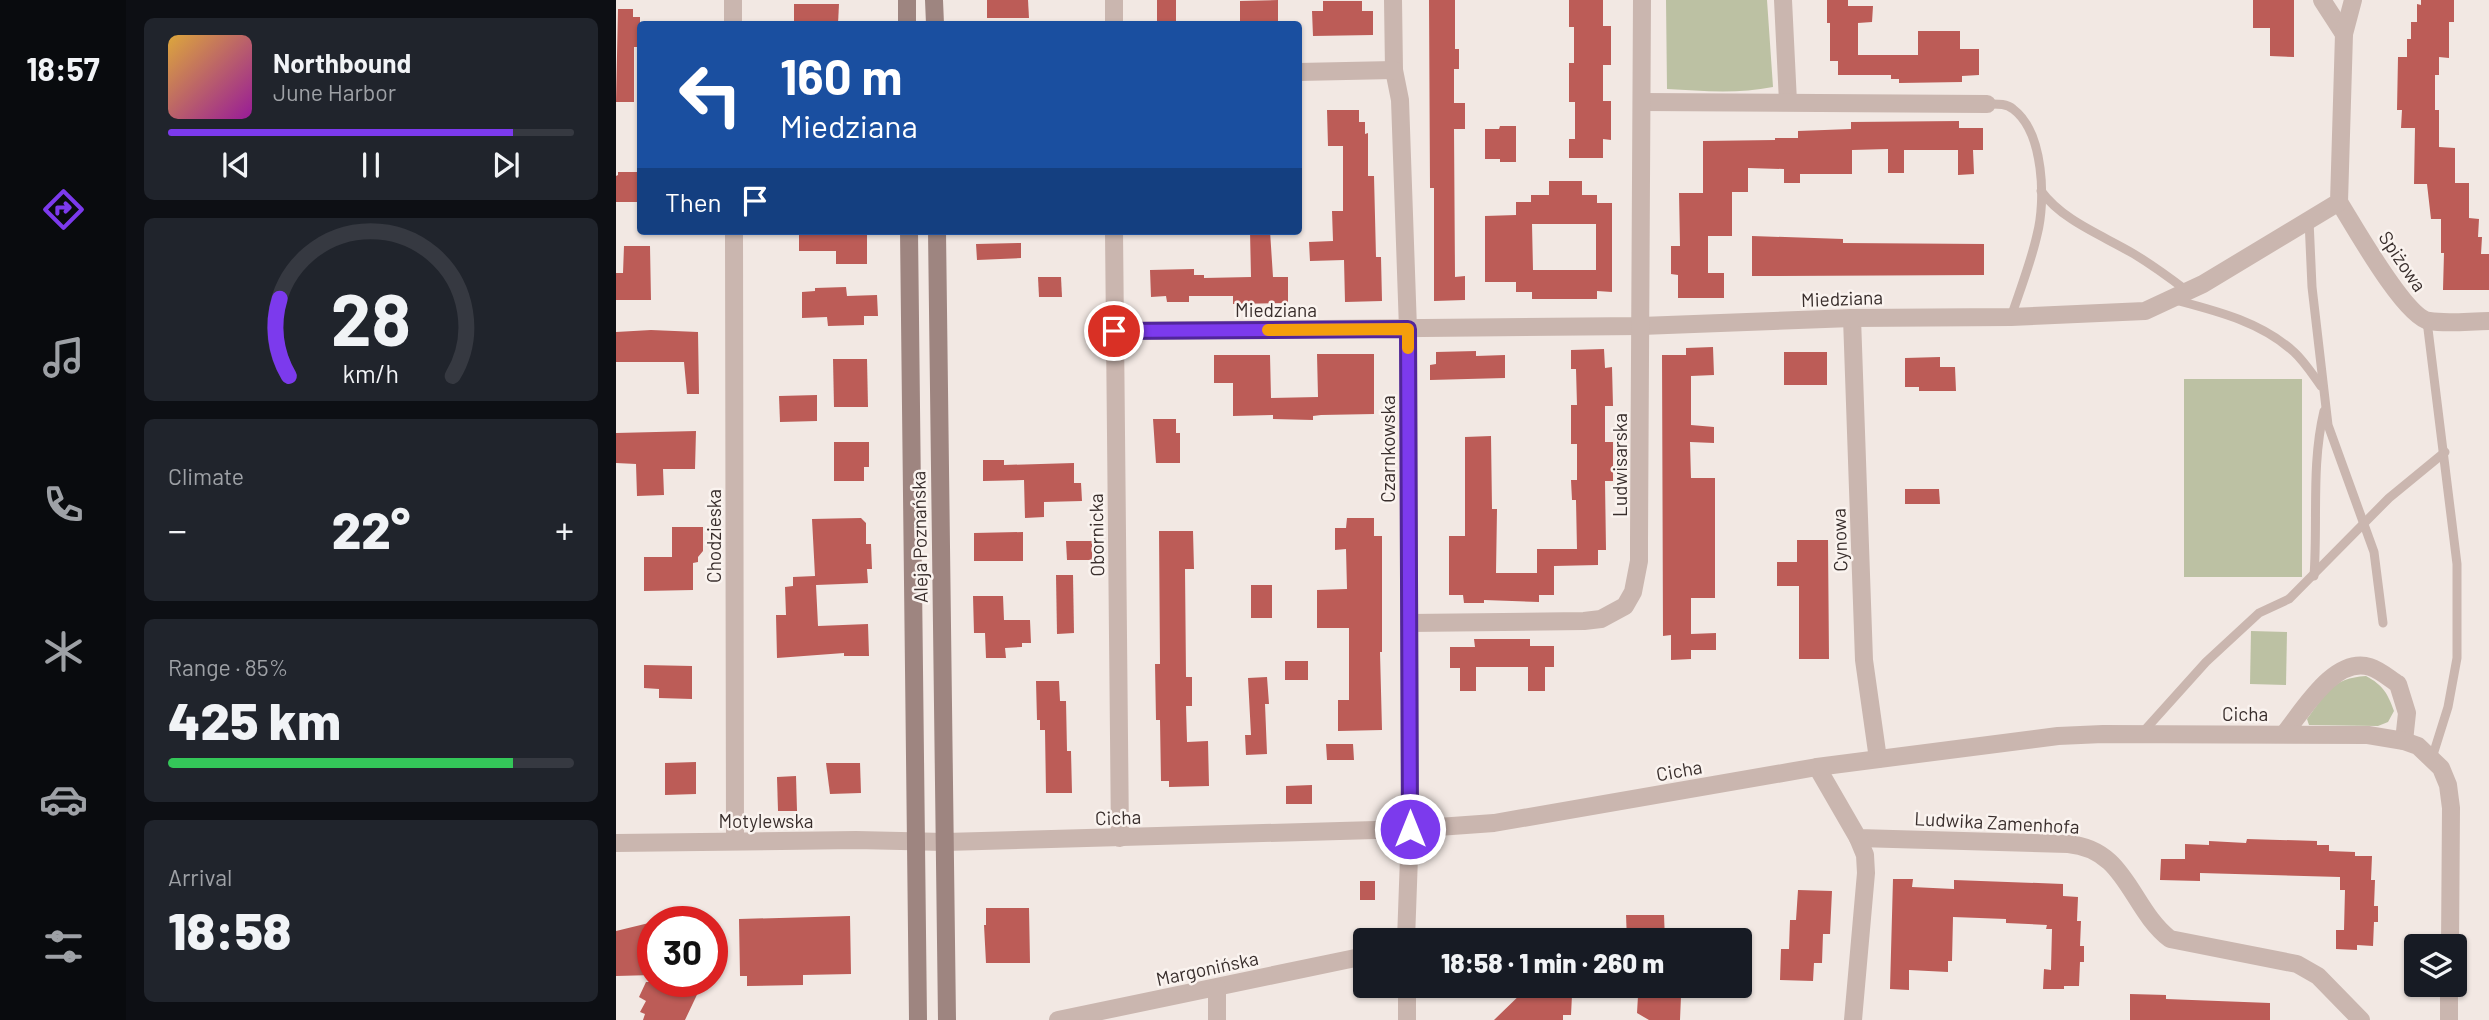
<!DOCTYPE html>
<meta charset="utf-8">
<style>
:root{--surface:#171b24;--page:#20242c;--text:#f1f3f6;--muted:#9ea1a6;--line:#363941;--accent:#7c3aed}
body{margin:0;font-family:Barlow,sans-serif;background:var(--page);color:var(--text);height:100vh;display:flex;flex-direction:column;font-size:26px;white-space:nowrap}
*{box-sizing:border-box;margin:0}
p{font-size:23px;color:var(--muted)}
.icon{flex:none;width:38px;height:38px;fill:none;stroke:currentColor;stroke-width:2;stroke-linecap:round;stroke-linejoin:round}
.map{position:relative;flex:1;overflow:hidden}
.details{display:flex;flex-direction:column;gap:18px;padding:18px;background:#0d0f14;width:490px}
.details>*{flex:none}
.guide{position:absolute;left:21px;top:21px;width:665px;height:214px;border-radius:7px;box-shadow:0 2px 5px #0004;background:#1a4fa0;color:#fff;overflow:hidden}
.fabs{position:absolute;left:1788px;top:934px;display:grid;gap:14px}
.fabs a{display:grid;place-items:center;width:63px;height:63px;border-radius:7px;background:var(--surface);box-shadow:0 2px 5px #0004;font-size:35px}
.speed{position:absolute;left:21px;top:906px;display:flex;gap:14px;font-size:35px;font-weight:700;text-align:center}
.speed>*{display:grid;place-content:center;width:91px;height:91px;border-radius:50%;background:var(--surface);box-shadow:0 2px 5px #0004;line-height:1}
.speed .limit{border:10px solid #d22;background:#fff;color:#111}
.pin{position:absolute;display:grid;place-items:center;width:60px;height:60px;color:#fff;margin:-30px;border:4px solid #fff;border-radius:50%;box-shadow:0 2px 7px #0007}
.me{position:absolute;width:77px;margin:-38px;rotate:0deg;stroke-linejoin:round;filter:drop-shadow(0 0 5px #0008)}
.turn{display:flex;align-items:center;gap:24px;height:147px;padding:0 28px;font-size:32px}
.turn .icon{width:91px;height:91px;stroke-width:2.5}
.turn b{display:block;font-size:49px;line-height:60px}
.then{display:flex;align-items:center;height:66px;padding:0 28px;background:#0003;gap:14px;font-size:26px}
.big{font-size:52px;font-weight:800;line-height:1.1}
.details .widget{flex:1;display:flex;flex-direction:column;justify-content:center;gap:10px;min-width:0;padding:0 24px;border-radius:10px;background:var(--page)}
.details .dial{align-items:center;gap:0}
.dial svg{height:182px;overflow:visible;fill:none;stroke:var(--line);stroke-width:7;stroke-linecap:round;text-anchor:middle}
.dial text{fill:var(--text);stroke:none}
.song{display:flex;align-items:center;gap:21px}
.cover{width:84px;height:84px;border-radius:10px;background:linear-gradient(135deg,hsl(40 70% 55%),hsl(300 70% 35%))}
.played{height:7px;border-radius:4px;background:linear-gradient(90deg,var(--accent) 85%,var(--line) 85%)}
.keys{display:flex;justify-content:space-around;direction:ltr}
.heat{display:flex;justify-content:space-between;align-items:center;font-size:38px;direction:ltr}
.charge{height:10px;border-radius:5px;background:linear-gradient(90deg,#34c759 85%,var(--line) 0)}
.trip{position:absolute;left:737px;top:928px;width:399px;height:70px;border-radius:7px;background:var(--surface);box-shadow:0 2px 5px #0004;font-weight:800;line-height:70px;text-align:center}
main{display:flex;flex:1;min-height:0}
.dock{display:flex;flex-direction:column;width:126px;justify-content:space-around;align-items:center;background:#090b0e;color:var(--muted)}
.dock .icon{width:49px;height:49px}
.dock .current{color:var(--accent)}
.dock b{font-size:32px;color:var(--text)}
.map>svg:first-child{display:block}
</style>
<main>
<nav class="dock">
<b>18:57</b>
<svg class="icon current" aria-label="directions" viewBox="0 0 24 24"><path d="M12 3l9 9-9 9-9-9zM9 14v-3h6M13 9l2 2-2 2"/></svg>
<svg class="icon" aria-label="music" viewBox="0 0 24 24"><path d="M9 18V5l10-2v13"/><circle cx="6" cy="18" r="3"/><circle cx="16" cy="16" r="3"/></svg>
<svg class="icon" aria-label="phone" viewBox="0 0 24 24"><path d="M5 4h4l2 5-3 2q2 4 5 5l2-3 5 2v4C11 20 4 13 5 4z"/></svg>
<svg class="icon" aria-label="climate" viewBox="0 0 24 24"><path d="M12 3v18M4 7l16 10M4 17L20 7"/></svg>
<svg class="icon" aria-label="car" viewBox="0 0 24 24"><path d="M5 17H2v-5l4-1 3-4h7l3 4 3 1v5h-3M9 17h6M6 11h13"/><circle cx="7" cy="17" r="2"/><circle cx="17" cy="17" r="2"/></svg>
<svg class="icon" aria-label="filters" viewBox="0 0 24 24"><path d="M4 7h16M4 17h16"/><circle cx="9" cy="7" r="2"/><circle cx="15" cy="17" r="2"/></svg>
</nav>
<section class="details">
<div class="widget">
<div class="song"><i class="cover"></i><div><b>Northbound</b><p>June Harbor</p></div></div>
<div class="played"></div>
<div class="keys"><svg class="icon" aria-label="previous" viewBox="0 0 24 24"><path d="M18 5L8 12l10 7zM5 5v14"/></svg><svg class="icon" aria-label="pause" viewBox="0 0 24 24"><path d="M8 5v14M16 5v14"/></svg><svg class="icon" aria-label="next" viewBox="0 0 24 24"><path d="M6 5l10 7-10 7zM19 5v14"/></svg></div>
</div>
<div class="widget dial"><svg viewBox="0 0 100 80">
<path d="M14 69A42 42 0 1 1 86 69"/>
<path d="M14 69A42 42 0 0 1 10 35" stroke="#7c3aed"/>
<text x="50" y="56" font-size="32" font-weight="700">28</text>
<text x="50" y="72" font-size="11">km/h</text>
</svg></div>
<div class="widget"><p>Climate</p>
<div class="heat"><a>−</a><b class="big">22°</b><a>+</a></div>
</div>
<div class="widget"><p>Range · 85%</p><b class="big">425 km</b><div class="charge"></div></div>
<div class="widget"><p>Arrival</p><b class="big">18:58</b></div>
</section>
<div class="map">
<svg width="1873" height="1020" viewBox="0 0 1873 1020">
<rect width="100%" height="100%" fill="#f2e8e3"/>
<g fill="#bcc1a3">
<path d="M1050,0H1151L1157,87C1122,94 1086,91 1051,89Z"/>
<rect x="1568" y="379" width="118" height="198"/>
<path d="M1635,631L1671,632L1670,685L1634,684Z"/>
<path d="M1750,676C1767,685 1772,694 1778,711L1772,722L1762,726L1693,725L1691,719C1710,694 1716,678 1750,676Z"/>
</g>
<g fill="#bc5c57" fill-rule="evenodd">
<path d="M371,0H412L413,18H371Z"/>
<rect x="541" y="0" width="19" height="24"/>
<path d="M662,0V24H624V1Z"/>
<path d="M813,0H839V49H843V69H838V103H849V129H838L839,277L849,276V300L818,301V188H814Z"/>
<path d="M953,0H987V26H995V65H987V101H995V140L987,139V158H953V139H959V102H953V63H958V27H953Z"/>
<path d="M1211,0H1232V6H1257L1256,22L1242,23V55H1302V31H1344V49H1363V75L1346,76V82L1283,83V79H1275V75H1222V61H1214V23H1211Z"/>
<path d="M1637,0H1678V57L1654,56V28H1637Z"/>
<path d="M1805,0H1838V22H1833V58L1823,57V75H1819V110H1823V147L1839,148V183H1853V218L1863,219L1862,237H1866L1865,254H1873V290H1827L1828,253H1825V219H1815L1811,184H1798L1799,128H1785L1786,110H1781L1782,57H1791V39H1795V22H1801V4L1805,5Z"/>
<path d="M707,1H746V11H757V35L697,36L696,11H707Z"/>
<path d="M178,4H223L222,24H178Z"/>
<path d="M2,9H17V17H24V47H18V102H0Z"/>
<path d="M711,110H743V122H749V134L752,133V176H758L760,257H765L766,301L729,302L728,260L694,261L693,242L717,241L716,211H727V146H712Z"/>
<path d="M1343,121V128H1367V150H1357L1358,174L1342,175V150H1288V173H1272V149L1236,150V174H1184V183H1168V169L1132,168V192H1116V236H1092V273H1108V298H1062V275L1055,274V246H1064L1063,193H1087V141L1159,140V138H1182V131L1235,129V122Z"/>
<path d="M884,126H900V162H884V159H869V129H883Z"/>
<path d="M2,172H23V202H0V176L2,175Z"/>
<path d="M933,181H966V195H981V203H996V292L981,291V299H916V292H900V282H869V216L900,215V202H915V195H933ZM916,224H980V270H917Z"/>
<path d="M183,231H251V264H220V251H183Z"/>
<path d="M634,231H654L657,277H672V303L617,304V296H573V302H551L550,296L535,297L534,270L578,269V275H588V278L635,277Z"/>
<path d="M1136,236L1227,239V243L1368,244V275L1136,276Z"/>
<path d="M405,243V258L361,260L360,244Z"/>
<path d="M8,246H34L35,300H0V273H7Z"/>
<path d="M422,277H445L446,297H423Z"/>
<path d="M230,287L231,296L261,295L262,316H248V325L212,326L211,317L186,318V292L199,291V288Z"/>
<path d="M35,330L82,332L83,394H71L68,362H0V332Z"/>
<path d="M1097,347L1098,375L1075,376V425L1098,427V443L1074,442L1075,478H1099V598H1075V634L1100,633V650H1075V659L1055,660V635L1047,636L1046,355H1070V348Z"/>
<path d="M988,349L989,368L996,367L997,406H989V442H997V481H989L990,550H982V565L938,566V595H923V602L868,600V603H848L847,595H833V536H849V437L875,436L876,509H881L880,573H921V549H961L960,500H956L955,480H961V444H955V405H961L960,369H955V350Z"/>
<path d="M860,351V356L889,355V378L814,380V365L820,364V352Z"/>
<rect x="1168" y="352" width="43" height="33"/>
<path d="M701,354H758V414L705,415L697,416V420L657,419V415L617,416V383H598V355H654L655,398L702,397Z"/>
<path d="M1324,357V367H1339L1340,391H1303V387H1289V358Z"/>
<path d="M217,359H251L252,407H218Z"/>
<path d="M201,395V421L164,422L163,396Z"/>
<path d="M537,419H560V433H564V463H540Z"/>
<path d="M80,431L79,469H47L48,495L21,496L20,464L0,463V433Z"/>
<path d="M218,442H253V467H248V481H218Z"/>
<path d="M367,460H388V465L458,463V483H465L466,501L428,502V517L409,518L408,480L367,481Z"/>
<path d="M1289,489H1323L1324,504H1289Z"/>
<path d="M245,518L250,523V544H255L256,569H251L252,583L200,585L202,626L252,624L253,656H228V653L161,658L160,615H170L169,587L177,586V577L199,576L196,519Z"/>
<path d="M731,518H758V536H766V652H764L766,730L722,731V700H733V628H701V590L731,589L730,549L719,550V528H730Z"/>
<path d="M56,527H87V551L82,557V562L77,563V590L28,591V557H56Z"/>
<path d="M543,531H577L578,569H569L570,677H576V706H570L571,742L592,741L593,786L553,787V781H545L544,720H540L539,664H544Z"/>
<path d="M407,532V561H358V533Z"/>
<path d="M1181,540H1212L1213,659H1183V586H1161V562H1181Z"/>
<path d="M450,541H476V560H451Z"/>
<path d="M440,575H457L458,633L441,634Z"/>
<rect x="635" y="585" width="21" height="33"/>
<path d="M357,596H387L388,620H414L415,643H406V647L389,648L390,658H370L369,633H358Z"/>
<path d="M858,639H914V646H938V667H929V691H912V667H860V691H844V668H834V647H859Z"/>
<rect x="669" y="661" width="23" height="19"/>
<path d="M28,665L76,666V699L43,698V689L28,688Z"/>
<path d="M651,677L653,704H649L651,754L630,755L629,735H635L632,678Z"/>
<path d="M420,681H443L444,701H450L451,751H455L456,793H430L429,730H424V720H421Z"/>
<path d="M710,744H737L738,760H711Z"/>
<path d="M80,762V794L49,795V763Z"/>
<path d="M210,763H244L245,793L214,794Z"/>
<path d="M180,776L181,811H162L161,777Z"/>
<path d="M696,785V804H670V786Z"/>
<path d="M1631,839L1701,841V845H1713V851L1739,852V856H1756L1755,880H1759L1758,906H1762V922H1758L1757,946L1741,945V950L1720,949V930H1728L1729,890H1724V877L1584,873V881L1544,880L1545,859H1569V844L1593,845V841L1630,843Z"/>
<path d="M1277,879H1297L1296,887L1338,889V880L1447,884V896L1462,897L1461,921H1465L1464,946H1468V962H1464L1463,986H1448V989H1427L1428,969L1435,970L1436,929H1430L1431,925L1390,923V919L1337,917L1336,961H1332V972L1293,970V990L1274,989Z"/>
<rect x="744" y="881" width="15" height="19"/>
<path d="M1182,890L1216,891L1214,934H1207L1206,963H1198L1197,981L1164,980L1165,949H1173L1174,920H1180Z"/>
<path d="M370,908H413L414,963H370L368,925H370Z"/>
<path d="M1010,915H1048L1049,940H1011Z"/>
<path d="M234,916L235,974L187,975V985L131,986V976H124L123,919Z"/>
<path d="M37,922V975L0,976V931Z"/>
<path d="M30,982H87L69,1020H27L29,1014L24,1012L30,1001L23,997Z"/>
<path d="M914,985H946L956,995L955,1015H947V1020H878Z"/>
<path d="M1026,985H1061V996H1065L1064,1020H1033L1021,1013L1022,996H1026Z"/>
<path d="M1514,994L1550,995V999L1654,1003V1020H1514Z"/>
</g>
<g fill="none" stroke-linecap="round" stroke-linejoin="round">
<g stroke="#cab6af" stroke-width="9">
<path d="M1371,104C1380,104 1390,103 1397,109C1428,132 1430,201 1421,235C1415,262 1404,290 1395,317"/>
<path d="M1425,191C1447,221 1486,235 1518,254C1536,265 1554,278 1571,291"/>
<path d="M1693,220L1696,287L1712,425L1758,552L1767,623"/>
<path d="M1559,300C1601,311 1645,322 1678,352C1688,361 1697,375 1705,386"/>
<path d="M1811,321L1841,564V658L1832,707L1816,758"/>
<path d="M1698,576C1702,521 1695,465 1708,411"/>
<path d="M1527,732L1590,662L1643,613L1673,599L1773,498L1829,452"/>
</g>
<g stroke="#cab6af" stroke-width="18">
<path d="M117,0V24"/>
<path d="M498,0V24"/>
<path d="M777,0L778,70L784,100L792,329L794,829L790,940"/>
<path d="M1167,0L1172,102"/>
<path d="M1706,0L1728,34"/>
<path d="M682,72L778,70"/>
<path d="M1026,102L1371,104"/>
<path d="M1723,202C1738,226 1789,317 1813,321C1832,324 1854,321 1873,321"/>
<path d="M118,231L119,841"/>
<path d="M498,231L504,838"/>
<path d="M1236,318L1248,660L1262,759"/>
<path d="M498,331L1025,326L1236,318L1395,317L1529,311L1587,284L1723,202L1728,34L1737,0"/>
<path d="M793,623L968,621L985,619L1009,606L1017,592L1023,561V539L1026,0"/>
<path d="M1668,734C1687,711 1718,656 1754,667C1764,670 1774,679 1782,684L1791,713L1788,741"/>
<path d="M1201,767L1242,838L1452,844C1511,849 1514,908 1554,939L1681,964L1702,976L1745,1020"/>
<path d="M329,842L794,829L878,823L1201,767L1442,736L1487,734L1752,735L1788,741L1802,746L1825,768L1832,785L1835,808L1834,947"/>
<path d="M791,985V1020"/>
<path d="M442,1020L749,956"/>
<path d="M601,1020V988"/>
<path d="M1237,1020L1250,873L1249,855L1242,838"/>
<path d="M1833,1020V985"/>
</g>
<path stroke="#cab6af" stroke-width="18" d="M0,843L240,840L329,842"/>
<g stroke="#9e8580" stroke-width="18">
<path d="M291,0V24"/>
<path d="M318,0L319,24"/>
<path d="M293,231L302,1020"/>
<path d="M321,231L331,1020"/>
</g>
</g>
<g fill="none" stroke-linecap="round" stroke-linejoin="round">
<g stroke="#51269a" stroke-width="18">
<path id="route" d="M498,331L792,329L794,829"/>
</g>
<use href="#route" stroke="#7c3aed" stroke-width="12"/>
<path stroke="#f59e0b" stroke-width="12" d="M652,330L792,329V348"/>
</g>
<g text-anchor="middle" dominant-baseline="central" stroke-width="5" stroke-linejoin="round" paint-order="stroke">
<g font-size="19" fill="#392e2c" stroke="#faf3ef">
<text transform="translate(1787 261) rotate(56)">Spiżowa</text>
<text transform="translate(1226 298) rotate(-2)">Miedziana</text>
<text x="660" y="309">Miedziana</text>
<text transform="translate(771 449) rotate(-90)">Czarnkowska</text>
<text transform="translate(1003 465) rotate(-90)">Ludwisarska</text>
<text transform="translate(480 535) rotate(-91)">Obornicka</text>
<text transform="translate(97 536) rotate(-90)">Chodzieska</text>
<text transform="translate(303 537) rotate(-91)">Aleja Poznańska</text>
<text transform="translate(1223 540) rotate(-92)">Cynowa</text>
<text x="1629" y="713">Cicha</text>
<text transform="translate(1063 770) rotate(-10)">Cicha</text>
<text transform="translate(502 817) rotate(-2)">Cicha</text>
<text x="150" y="820">Motylewska</text>
<text transform="translate(1381 822) rotate(3)">Ludwika Zamenhofa</text>
<text transform="translate(591 968) rotate(-12)">Margonińska</text>
</g>
</g>
</svg>
<div class="fabs">
<a><svg class="icon" aria-label="layers" viewBox="0 0 24 24"><path d="M12 4l9 5-9 5-9-5zM3 14l9 5 9-5"/></svg></a>
</div>
<div class="speed"><div class="limit">30</div></div>
<div class="pin" style="left:498px;top:331px;background:#d93025"><svg class="icon" aria-label="arrive" viewBox="0 0 24 24"><path d="M6 21V4h12l-3 4 3 4H6"/></svg></div>
<svg class="me" style="left:794px;top:829px" viewBox="-20 -20 40 40"><circle r="17" fill="#7c3aed" stroke="#fff" stroke-width="3"/><path d="M0-11L8 9 0 5-8 9z" fill="#fff"/></svg>
<div class="trip">18:58 · 1 min · 260 m</div>
<div class="guide">
<div class="turn"><svg class="icon" aria-label="left" viewBox="0 0 24 24"><path d="M17 20v-9H6M10 6l-5 5 5 5"/></svg><div><b>160 m</b>Miedziana</div></div>
<div class="then">Then<svg class="icon" aria-label="arrive" viewBox="0 0 24 24"><path d="M6 21V4h12l-3 4 3 4H6"/></svg></div>
</div>
</div>
</main>
